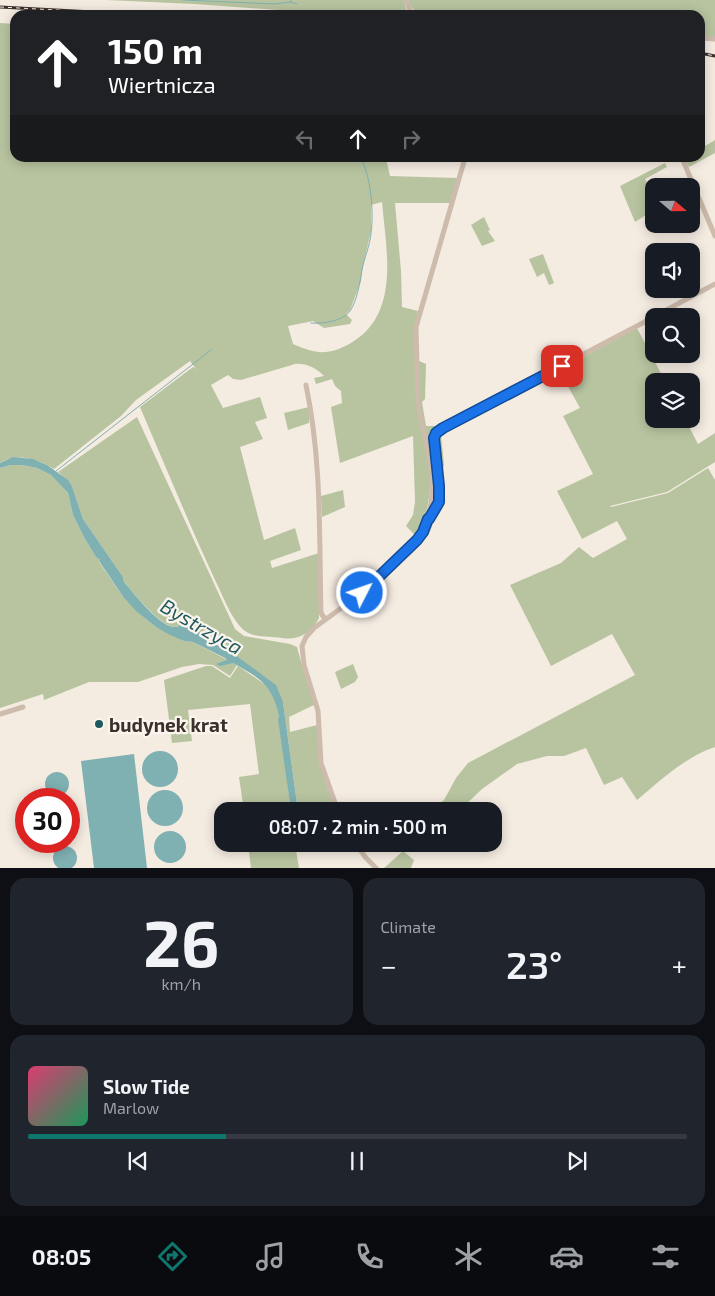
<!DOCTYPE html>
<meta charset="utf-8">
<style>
:root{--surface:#171b24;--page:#20242c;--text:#f1f3f6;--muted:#9ea1a6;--line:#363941;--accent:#0f766e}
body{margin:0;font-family:"Exo 2",sans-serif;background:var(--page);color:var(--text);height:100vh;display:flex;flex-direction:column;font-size:19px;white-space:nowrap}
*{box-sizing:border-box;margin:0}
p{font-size:16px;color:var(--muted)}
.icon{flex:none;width:28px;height:28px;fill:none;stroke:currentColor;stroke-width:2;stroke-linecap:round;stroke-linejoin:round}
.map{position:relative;height:868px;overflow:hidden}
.drawer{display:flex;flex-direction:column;gap:10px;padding:10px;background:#0d0f14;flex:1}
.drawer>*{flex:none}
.hud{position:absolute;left:10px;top:10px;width:695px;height:152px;border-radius:15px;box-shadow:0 2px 12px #0003;background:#202124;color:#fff;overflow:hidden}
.needle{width:32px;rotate:110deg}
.buttons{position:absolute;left:645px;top:178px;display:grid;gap:10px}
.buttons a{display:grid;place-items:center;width:55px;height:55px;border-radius:10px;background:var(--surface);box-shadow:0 2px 12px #0003;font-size:25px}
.speed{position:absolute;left:15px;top:788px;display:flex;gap:10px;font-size:25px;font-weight:700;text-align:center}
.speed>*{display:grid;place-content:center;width:65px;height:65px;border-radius:50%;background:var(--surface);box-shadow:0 2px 12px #0003;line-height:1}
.speed .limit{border:8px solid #d22;background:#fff;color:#111}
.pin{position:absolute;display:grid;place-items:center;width:42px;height:42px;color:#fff;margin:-21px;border-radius:10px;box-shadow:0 2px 8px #0006}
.me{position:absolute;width:55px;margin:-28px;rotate:49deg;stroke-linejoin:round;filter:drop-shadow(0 0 4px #0008)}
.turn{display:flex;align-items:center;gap:18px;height:105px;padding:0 15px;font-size:22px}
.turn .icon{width:65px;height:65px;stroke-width:2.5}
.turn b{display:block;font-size:35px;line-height:42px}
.lanes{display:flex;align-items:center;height:48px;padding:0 15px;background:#0003;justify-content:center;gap:25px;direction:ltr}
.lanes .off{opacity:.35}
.big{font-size:38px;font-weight:600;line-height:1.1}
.drawer .card{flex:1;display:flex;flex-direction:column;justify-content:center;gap:8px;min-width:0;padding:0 18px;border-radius:15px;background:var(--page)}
.drawer .dial{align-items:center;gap:0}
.dial b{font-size:65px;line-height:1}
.song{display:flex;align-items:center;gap:15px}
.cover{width:60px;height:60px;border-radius:8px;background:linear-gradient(135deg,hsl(340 70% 55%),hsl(150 70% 35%))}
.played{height:5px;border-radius:2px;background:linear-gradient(90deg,var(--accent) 30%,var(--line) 30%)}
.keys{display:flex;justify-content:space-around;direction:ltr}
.heat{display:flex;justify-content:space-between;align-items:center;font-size:28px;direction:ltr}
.drawer .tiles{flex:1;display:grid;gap:10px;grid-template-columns:1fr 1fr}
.card:last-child{grid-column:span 2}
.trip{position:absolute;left:214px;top:802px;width:288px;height:50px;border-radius:15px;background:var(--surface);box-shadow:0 2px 12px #0003;font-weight:600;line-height:50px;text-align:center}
.tabs{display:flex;height:80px;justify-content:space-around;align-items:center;background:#090b0e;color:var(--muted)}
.tabs .icon{width:35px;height:35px}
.tabs .current{color:var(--accent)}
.tabs b{font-size:22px;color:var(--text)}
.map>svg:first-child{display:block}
</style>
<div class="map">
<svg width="715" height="869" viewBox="0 0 715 869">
<rect width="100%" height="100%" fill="#f4ebe1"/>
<g fill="#b8c4a0" fill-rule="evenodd">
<path d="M106,0H404L407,14L291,11L194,4Z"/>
<path d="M408,0H715V38L700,37V15H434C419,13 414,15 408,0Z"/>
<path d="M0,23L15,24V158H386L390,176L457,178L450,203H395L401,271L402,307L418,311L414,333L415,356L419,361L426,364L425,399L422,402L426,426H441V434L444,465L441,476L444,490L442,495L435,494V476L431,475C430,497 427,517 417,537L406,526L413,515L415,502L413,436L340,463L331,407L342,403L341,391L335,386L332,379L316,384L314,378L324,376C316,368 306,363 295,364L241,380L233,379L228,375L211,385L223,408L260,397L267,418L255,422L263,439L240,447L264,540L295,528L301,550L270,561L272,568L319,553V618C312,633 297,641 282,638C271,636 254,638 245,631C232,621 223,596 216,582C189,524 165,465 140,407L193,367L196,369L190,361L136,400L121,416L54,469C38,459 17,452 0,463ZM382,202C386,249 401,314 351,343C328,356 316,354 293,344L288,326L313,321L324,328L350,324L352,320L346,314L350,310L361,281L362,270L371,231V205Z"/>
<path d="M715,140V153L689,167L684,158H700V149Z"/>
<path d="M665,163L667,167L645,179L654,196V211L646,215L635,222L620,186Z"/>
<path d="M484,217L490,230L488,231L495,241L482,246L471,225Z"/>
<path d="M543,254L554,283L549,285L544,273L537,277L529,259Z"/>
<path d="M637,328L665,381H654V419H685L698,444L715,433V462L667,492L610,506L611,507L668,493L708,468L715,480V747C685,757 661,780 637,800L622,777L604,785L586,748L564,756H547L517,764L482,789L459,811H429L444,800L456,778L468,763L635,675L612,634L551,666L510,585L561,563L579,547L593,558L627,539L617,521L582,539L557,491L593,474L563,416L580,408L559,370Z"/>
<path d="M309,407V423L288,430L284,413Z"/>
<path d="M137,417L235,629L244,636L290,644L297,647L303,669L316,704L289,717L290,732L317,725L322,765L338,811H298L283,702L247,664L200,632L190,631V629L183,625C180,626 177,627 175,627C159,626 134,593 124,582L123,577L83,519L72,486L67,480L58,472Z"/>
<path d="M11,465H22L37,468L51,475L68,493L73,515L85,539L96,557L100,560L99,562L124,598L142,616L156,627L184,641L193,642L237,665L230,676L213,665L199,664L182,667L138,682H89L44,700L43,694L0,708V468Z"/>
<path d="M343,490L345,507L322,517L321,496Z"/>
<path d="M353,664L358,677L355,682L341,689L335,672Z"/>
<path d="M206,666H212L230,678L238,666L263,683L270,689L275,699L279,717L291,811H244L239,777L259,774L250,704L188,710L192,741L172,743L164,680Z"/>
<path d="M248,844H295L299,868H251Z"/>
<path d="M403,851L414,860L411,868H384Z"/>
</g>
<g fill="#7fb0b2">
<path d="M13,457L33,459L47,465L68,480L72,486L83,519L123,577L124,582C133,592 160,628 175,627C178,627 180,625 183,625L190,629V631L200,632L220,647L238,657L276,685L283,702L298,811H291L278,719L279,717C273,685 260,678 233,663L220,666L216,664L227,660L225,658L193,642L184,641L170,635L156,627L137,612L124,598L99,561L100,560L96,557L85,539L73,515L68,493L51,475L37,468L22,465H11L0,468V463Z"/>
<circle cx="160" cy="769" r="18"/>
<path d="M134,754L147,868H94L81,761Z"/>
<circle cx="57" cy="784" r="12"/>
<circle cx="165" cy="808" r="18"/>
<circle cx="170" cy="847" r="16"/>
<circle cx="65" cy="858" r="12"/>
</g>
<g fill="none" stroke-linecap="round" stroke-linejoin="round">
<g stroke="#7fb0b2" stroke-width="1">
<path d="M183,0L275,4L291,2V0"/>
<path d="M291,2L297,4"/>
<path d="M311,323C323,324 343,321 350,311C357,301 360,282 362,270C364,258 370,246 371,233C374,214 371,173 360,158"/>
<path d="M56,471L211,350"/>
</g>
<g stroke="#cdbbac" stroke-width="5">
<path d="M406,0L411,13L420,15"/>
<path d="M700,38L715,39"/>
<path d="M682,158L715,236"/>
<path d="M655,316L715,284"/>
<path d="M306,385C322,462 319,535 321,613L325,619"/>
<path d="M428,519L439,502V486L434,443V438L439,430L654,317"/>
<path d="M0,714L23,707"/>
<path d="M338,811L321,763L318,711L304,665L302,646L306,637L314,628L355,598L394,564L417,540L426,525L431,503L433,482L431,467L418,405L416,327L465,158"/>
<path d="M356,844L366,858L377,869"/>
</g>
<g stroke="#3b302b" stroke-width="3">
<g id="rail">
<path d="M0,7L149,15"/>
<path d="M700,53L715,56"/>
</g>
</g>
<use href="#rail" stroke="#fbf5ee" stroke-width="1" stroke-dasharray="4" stroke-linecap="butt"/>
</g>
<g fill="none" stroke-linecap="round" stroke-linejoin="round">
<g stroke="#114b97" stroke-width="12">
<path id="route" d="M362,593L417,540L423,532L428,519H429L439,502V486L434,438L436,433L443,428L562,366"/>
</g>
<use href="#route" stroke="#1a73e8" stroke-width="9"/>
</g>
<circle fill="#1f5a5e" stroke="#fbf5ee" stroke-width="2" cx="99" cy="724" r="5"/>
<g text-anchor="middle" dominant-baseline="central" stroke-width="4.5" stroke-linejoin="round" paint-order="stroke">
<g font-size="19" font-weight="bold" fill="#3b302b" stroke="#fbf5ee" text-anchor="start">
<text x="109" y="724">budynek krat</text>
</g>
<g font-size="20" font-style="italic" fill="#1f5a5e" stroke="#fbf5ee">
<text transform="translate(202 626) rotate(30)">Bystrzyca</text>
</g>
</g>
</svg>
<div class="buttons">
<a><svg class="needle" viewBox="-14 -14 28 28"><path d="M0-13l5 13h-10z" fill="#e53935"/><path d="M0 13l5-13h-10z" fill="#9ea1a6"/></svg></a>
<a><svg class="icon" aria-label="sound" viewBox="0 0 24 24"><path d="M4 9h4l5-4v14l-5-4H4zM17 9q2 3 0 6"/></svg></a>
<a><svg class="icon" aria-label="search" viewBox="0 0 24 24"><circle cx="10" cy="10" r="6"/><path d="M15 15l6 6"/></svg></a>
<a><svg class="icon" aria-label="layers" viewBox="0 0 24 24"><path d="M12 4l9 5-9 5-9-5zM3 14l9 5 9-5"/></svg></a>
</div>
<div class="speed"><div class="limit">30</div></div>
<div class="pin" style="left:562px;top:366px;background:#d93025"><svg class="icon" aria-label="arrive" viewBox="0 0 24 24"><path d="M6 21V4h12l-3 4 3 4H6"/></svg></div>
<svg class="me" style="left:362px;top:593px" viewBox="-20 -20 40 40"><circle r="17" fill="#1a73e8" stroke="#fff" stroke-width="3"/><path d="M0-11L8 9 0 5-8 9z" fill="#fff"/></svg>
<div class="trip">08:07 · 2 min · 500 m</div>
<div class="hud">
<div class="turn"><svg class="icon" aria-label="ahead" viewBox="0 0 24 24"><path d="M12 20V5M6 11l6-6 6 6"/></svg><div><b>150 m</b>Wiertnicza</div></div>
<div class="lanes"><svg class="icon off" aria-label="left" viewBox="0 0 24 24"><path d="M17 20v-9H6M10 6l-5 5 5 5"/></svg><svg class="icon" aria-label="ahead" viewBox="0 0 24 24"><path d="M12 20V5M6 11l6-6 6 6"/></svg><svg class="icon off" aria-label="right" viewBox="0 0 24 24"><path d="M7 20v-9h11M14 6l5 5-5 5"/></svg></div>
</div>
</div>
<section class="drawer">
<div class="tiles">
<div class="card dial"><b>26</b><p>km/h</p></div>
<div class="card"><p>Climate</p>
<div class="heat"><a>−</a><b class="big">23°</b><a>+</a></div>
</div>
<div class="card">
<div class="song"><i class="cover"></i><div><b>Slow Tide</b><p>Marlow</p></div></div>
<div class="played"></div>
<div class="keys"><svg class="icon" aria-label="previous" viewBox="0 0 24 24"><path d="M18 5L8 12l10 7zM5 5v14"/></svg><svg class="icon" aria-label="pause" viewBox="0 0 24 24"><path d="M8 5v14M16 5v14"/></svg><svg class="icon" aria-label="next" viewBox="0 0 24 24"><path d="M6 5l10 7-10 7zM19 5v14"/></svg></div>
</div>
</div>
</section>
<nav class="tabs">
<b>08:05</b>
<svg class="icon current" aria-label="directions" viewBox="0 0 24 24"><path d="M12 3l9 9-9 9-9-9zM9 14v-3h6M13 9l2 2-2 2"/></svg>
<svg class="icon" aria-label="music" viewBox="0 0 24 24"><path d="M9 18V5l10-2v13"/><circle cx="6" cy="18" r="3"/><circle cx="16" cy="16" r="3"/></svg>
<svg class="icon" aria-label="phone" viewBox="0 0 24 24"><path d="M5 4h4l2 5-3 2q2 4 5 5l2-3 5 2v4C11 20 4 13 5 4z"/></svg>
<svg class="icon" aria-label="climate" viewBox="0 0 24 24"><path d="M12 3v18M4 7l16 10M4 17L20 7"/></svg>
<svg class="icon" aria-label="car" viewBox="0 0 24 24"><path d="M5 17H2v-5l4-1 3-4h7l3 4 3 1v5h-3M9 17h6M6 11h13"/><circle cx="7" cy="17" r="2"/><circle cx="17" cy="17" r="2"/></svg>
<svg class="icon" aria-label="filters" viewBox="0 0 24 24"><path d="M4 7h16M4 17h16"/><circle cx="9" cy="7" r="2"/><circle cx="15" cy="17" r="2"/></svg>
</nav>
